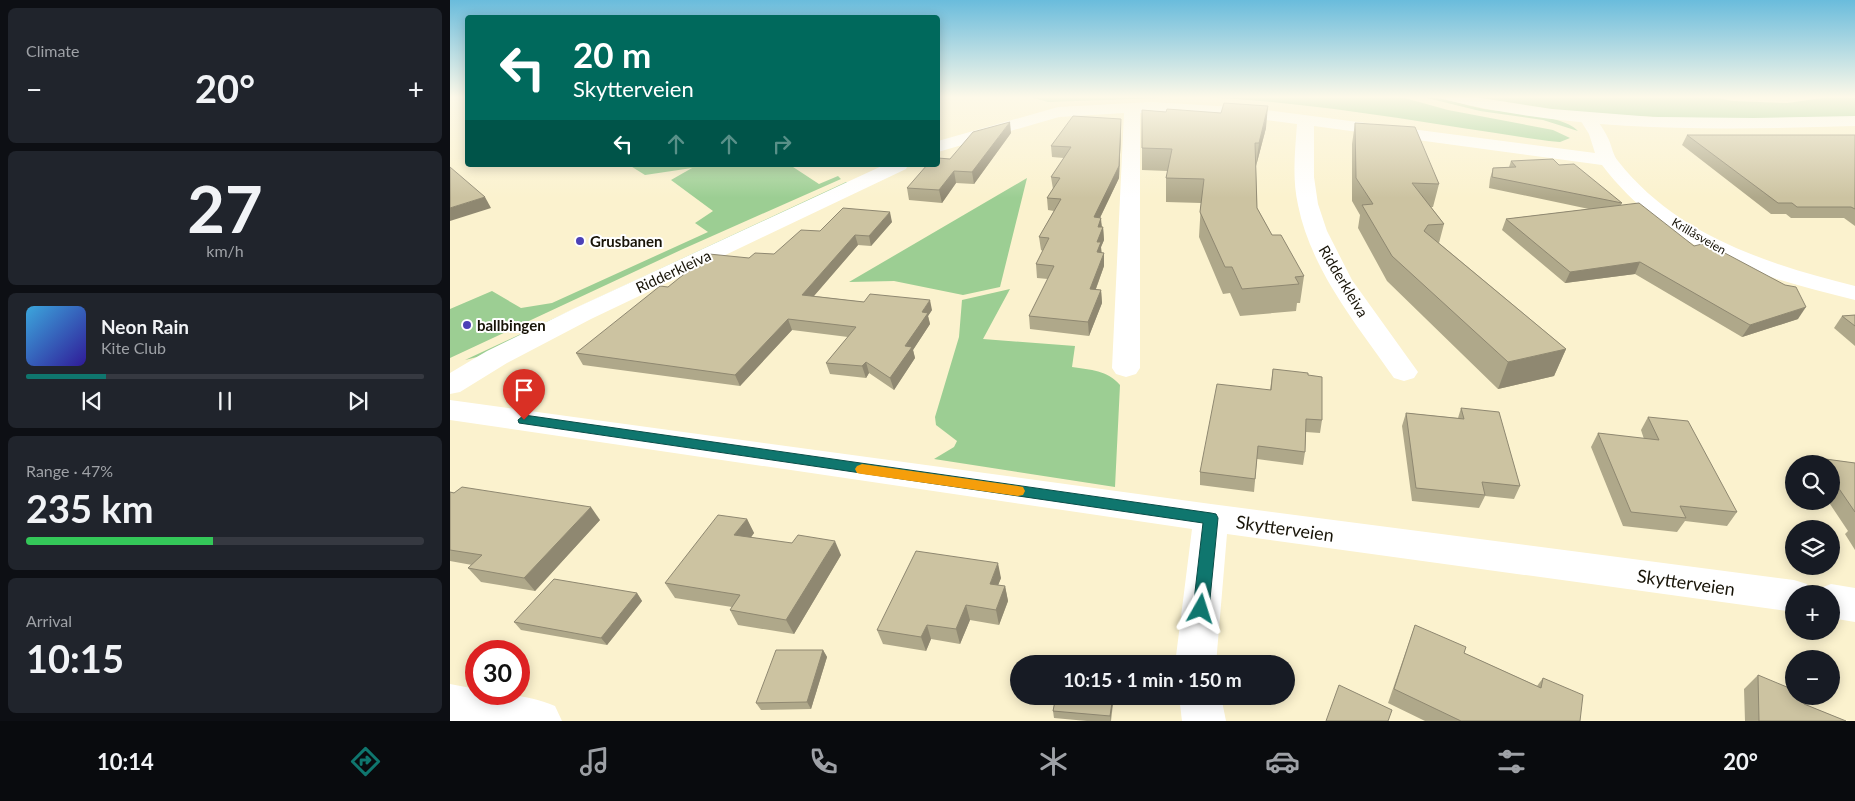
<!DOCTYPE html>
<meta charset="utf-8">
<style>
:root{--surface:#171b24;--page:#20242c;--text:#f1f3f6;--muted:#9ea1a6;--line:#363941;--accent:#0f766e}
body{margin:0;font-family:Lato,sans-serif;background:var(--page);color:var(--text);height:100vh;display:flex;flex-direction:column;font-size:19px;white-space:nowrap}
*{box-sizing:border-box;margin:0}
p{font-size:16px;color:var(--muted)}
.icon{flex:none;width:28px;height:28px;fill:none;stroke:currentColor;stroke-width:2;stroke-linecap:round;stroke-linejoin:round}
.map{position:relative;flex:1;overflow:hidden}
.drawer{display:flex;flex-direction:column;gap:8px;padding:8px;background:#0d0f14;width:450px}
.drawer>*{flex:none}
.guide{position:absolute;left:15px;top:15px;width:475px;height:152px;border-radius:5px;box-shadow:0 2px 12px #0003;background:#00695c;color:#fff;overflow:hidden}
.tools{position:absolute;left:1335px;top:455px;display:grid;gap:10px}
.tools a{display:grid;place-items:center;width:55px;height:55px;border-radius:50%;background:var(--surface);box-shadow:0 2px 12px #0003;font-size:25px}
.speed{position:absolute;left:15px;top:640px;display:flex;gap:10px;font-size:25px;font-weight:700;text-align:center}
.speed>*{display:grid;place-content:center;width:65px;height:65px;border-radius:50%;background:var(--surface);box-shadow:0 2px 12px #0003;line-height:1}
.speed .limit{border:8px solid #d22;background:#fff;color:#111}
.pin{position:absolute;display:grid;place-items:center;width:42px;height:42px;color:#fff;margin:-51px -21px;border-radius:50% 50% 50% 0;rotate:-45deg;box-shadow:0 0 5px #0007}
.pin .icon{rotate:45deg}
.me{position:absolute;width:55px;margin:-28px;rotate:6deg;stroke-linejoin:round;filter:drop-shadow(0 0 4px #0008)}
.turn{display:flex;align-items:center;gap:18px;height:105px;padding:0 25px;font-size:22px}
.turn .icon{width:65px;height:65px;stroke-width:2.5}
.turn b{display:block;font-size:35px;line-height:42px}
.lanes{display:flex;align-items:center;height:48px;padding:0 25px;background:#0003;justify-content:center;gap:25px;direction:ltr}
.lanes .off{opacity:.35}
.big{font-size:38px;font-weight:700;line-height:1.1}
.drawer .tile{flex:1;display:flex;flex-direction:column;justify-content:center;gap:8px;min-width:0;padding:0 18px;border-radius:8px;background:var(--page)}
.drawer .dial{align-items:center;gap:0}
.dial b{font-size:65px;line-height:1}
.song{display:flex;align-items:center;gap:15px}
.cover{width:60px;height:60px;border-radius:8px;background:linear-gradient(135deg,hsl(200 70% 55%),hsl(250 70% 35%))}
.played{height:5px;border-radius:2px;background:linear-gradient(90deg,var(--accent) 20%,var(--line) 20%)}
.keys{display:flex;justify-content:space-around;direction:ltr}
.heat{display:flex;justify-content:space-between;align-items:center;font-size:28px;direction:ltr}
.charge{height:8px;border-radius:4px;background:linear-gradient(90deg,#34c759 47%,var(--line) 0)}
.trip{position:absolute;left:560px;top:655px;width:285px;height:50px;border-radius:25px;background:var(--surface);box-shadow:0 2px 12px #0003;font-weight:700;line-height:50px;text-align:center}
.tab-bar{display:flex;height:80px;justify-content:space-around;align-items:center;background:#090b0e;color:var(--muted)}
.tab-bar .icon{width:35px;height:35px}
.tab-bar .on{color:var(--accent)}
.tab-bar b{font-size:22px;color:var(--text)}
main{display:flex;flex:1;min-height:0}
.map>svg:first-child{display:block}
</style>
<main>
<section class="drawer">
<div class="tile"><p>Climate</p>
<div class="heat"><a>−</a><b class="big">20°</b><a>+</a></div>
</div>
<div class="tile dial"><b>27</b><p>km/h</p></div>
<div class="tile">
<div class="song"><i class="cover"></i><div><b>Neon Rain</b><p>Kite Club</p></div></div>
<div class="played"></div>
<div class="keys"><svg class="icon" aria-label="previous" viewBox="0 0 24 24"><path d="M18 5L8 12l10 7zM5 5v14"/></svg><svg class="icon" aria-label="pause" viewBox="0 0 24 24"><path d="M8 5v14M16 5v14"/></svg><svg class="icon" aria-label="next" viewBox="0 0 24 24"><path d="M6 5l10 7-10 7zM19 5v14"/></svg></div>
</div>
<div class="tile"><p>Range · 47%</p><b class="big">235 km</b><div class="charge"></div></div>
<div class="tile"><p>Arrival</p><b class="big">10:15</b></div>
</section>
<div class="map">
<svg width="1405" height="721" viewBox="0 0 1405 721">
<rect width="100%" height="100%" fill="#fbf2ce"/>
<g fill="#9cce93">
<path d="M580,97H738L598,102Z"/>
<path d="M751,97H951L998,110L1103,130L1120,138L1110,142L1099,141C984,125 868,102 751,97Z"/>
<path d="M973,97C993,97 1014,105 1034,109C1057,113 1113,114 1128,131L1093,120L1030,111Z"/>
<path d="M1018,97H1262L1283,101L1337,103L1380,97H1405V117C1276,119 1146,122 1018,97Z"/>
<path d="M179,165H340L369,184L388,176L391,179L233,249L0,358V309L42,291L71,308L102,303L258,232L245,223L263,211L221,180L242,168L195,175Z"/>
<path d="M577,178L550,287L513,295L444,281L399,282Z"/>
<path d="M396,182L399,183L27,357L15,360Z"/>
<path d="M560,289L533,339L625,346L622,367C641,370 657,370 670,385L665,487L484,459L504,447L507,441L486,425L485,417L509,337L512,300Z"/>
</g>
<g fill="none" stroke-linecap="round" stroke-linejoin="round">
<g fill="#fff" fill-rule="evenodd">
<path d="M702,102L800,108L1145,153L1139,134L1129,118L1131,114H1143C1149,123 1155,131 1159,140C1162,147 1163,155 1168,161C1226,235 1317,264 1405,286V300C1305,276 1217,250 1152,165L864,126V177L868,204L877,231L902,280L968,372L964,378L954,381L944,378C907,325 861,270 848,205C842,178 845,151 847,124L800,118L690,113V368L686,374L676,377L666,374L662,368L674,113L609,117L488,152V141L608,107Z"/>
<path d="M434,165H458L456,169L141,319L57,363L10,392L0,394V373L37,351L123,309Z"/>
<path d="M0,400L761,504L1344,580L1357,584L1362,594H1344V612L777,534L766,664H725L742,529L0,420Z"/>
<path d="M1381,584L1405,588V622L1381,618V594H1365L1368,589Z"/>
<path d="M0,684L26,689V694C54,694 80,695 105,706L112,721H0Z"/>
<path d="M729,696H771L776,721H732Z"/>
</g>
<path fill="#fff" fill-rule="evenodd" d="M995,97H1025L1102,109L1203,117L1304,118L1405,116V126C1269,130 1130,133 997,100Z"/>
</g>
<g fill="#afa88a">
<path d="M692,110L716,112L771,113L816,128L806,166L807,208L822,235L854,276L850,303H847L846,311L790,316L780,293L773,294L749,237L751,203L716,202V178L718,171L692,170Z"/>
<path d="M905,123L989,184L983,207H981L994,224L989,243L1116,349L1104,376L1048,389L937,281L908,228L910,215L902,201V144Z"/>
<path d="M671,130L669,178L650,218L652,227H653L654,240L651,247V253H654V266L646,289L651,290L652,303L639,336L580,329L579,316L598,279L587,278L586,264L593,251L591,250L589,237L604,211L598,210L597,198L603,189L601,177L614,158L602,157L601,146Z"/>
<path d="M561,133L524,184L506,183L492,203L459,200L457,188L500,159Z"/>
<path d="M1237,135H1405V226L1394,218H1341L1336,214H1321L1232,145Z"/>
<path d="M1061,161L1109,165L1172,203L1171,205L1244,246L1348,319L1292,337L1185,274L1115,283L1052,230L1056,219L1139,209L1039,188L1040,179L1043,168L1059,167Z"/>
<path d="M442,222L421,246L408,245L364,296L482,310L478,316L480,324L463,350L465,358L444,390L419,373L416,378L380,374L376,363L398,337L342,330L290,386L133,365L126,353L218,287L299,258L324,254L370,231Z"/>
<path d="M1405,315V346L1384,328L1392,316Z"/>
<path d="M823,369L858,375L872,420L870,433L856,432L855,452L853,465L807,459L804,492L750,485V472L820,390Z"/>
<path d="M1011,408L1070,486L1064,499L1035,496L1029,508L962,501L952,426L956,413L1008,418Z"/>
<path d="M1198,417L1287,512L1277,526L1235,521L1227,532L1173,526L1141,447L1148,433L1194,439L1191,430Z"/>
<path d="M1368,458L1405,463V550L1395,534L1398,531L1378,501H1381V464H1364Z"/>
<path d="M0,492L150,520L85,591L31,582L18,568L22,565L0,561Z"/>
<path d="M297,519L304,533L301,537L391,555L344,634L288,625L280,610L282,607L225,598L215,583Z"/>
<path d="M551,578L548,585L555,586L558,601L549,625L520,620L510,644L481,639L476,651L433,644L427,630Z"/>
<path d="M187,593L192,601L157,645L71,630L64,622Z"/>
<path d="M965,625L1014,653L1087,686L1093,678L1130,721H975L938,703Z"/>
<path d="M373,650L377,657L361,709L311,710L306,703Z"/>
<path d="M1308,675L1354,704L1396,721H1295L1294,689Z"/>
<path d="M606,696H664L661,721H637L604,718L603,711Z"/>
</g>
<g fill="#8f8871">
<path d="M818,106L816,128L806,166L809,143Z"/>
<path d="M671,119V130L669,178L644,230V217Z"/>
<path d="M560,122L561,133L524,184L522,172Z"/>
<path d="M504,171L506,183L492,203L489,190Z"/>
<path d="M35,197L41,208L0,221V208Z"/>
<path d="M440,212L442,222L421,246L419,236Z"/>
<path d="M651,218L652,230L653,227L654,240L651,247L652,255L648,265L647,242L648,227Z"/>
<path d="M405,235L408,245L356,305L352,295Z"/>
<path d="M654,253V266L641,302L640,289Z"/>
<path d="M1190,262L1185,274L1115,283L1120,272Z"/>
<path d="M651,290L652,303L639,336L638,322Z"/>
<path d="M480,300L482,310L478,316L480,324L463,350L465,358L444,390L440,378L472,312Z"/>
<path d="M1356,307L1348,319L1292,337L1300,325Z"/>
<path d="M338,319L342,330L290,386L285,375Z"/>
<path d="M1116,349L1104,376L1048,389L1058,362Z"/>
<path d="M416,362L419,373L416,378L412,366Z"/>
<path d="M141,507L150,520L85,591L74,578Z"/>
<path d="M297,519L304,533L292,550L284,535Z"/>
<path d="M385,541L391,555L344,634L336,620Z"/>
<path d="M548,563L551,578L543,598L540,584Z"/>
<path d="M555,586L558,601L549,625L546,610Z"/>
<path d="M187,593L192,601L157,645L151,638Z"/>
<path d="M516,605L520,620L510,644L506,629Z"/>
<path d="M477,625L481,639L476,651L471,637Z"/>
<path d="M373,650L377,657L361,709L357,702Z"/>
<path d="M663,696H664L660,721V716Z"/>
</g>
<g fill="#ccc3a1" stroke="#8f8871">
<path d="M774,103L818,106L809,143H805L807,208L822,235H831L854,276L845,277L849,284L792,289L782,267H775L750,212L754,179L716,178L722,149L692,148V110L716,112L717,109L771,113Z"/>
<path d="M623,116L671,119L669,166L644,217L651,218L648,227H653L647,242H651L647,252L654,253L640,289L651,290L638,322L579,316L604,266L586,264L599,238L589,237L611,199L597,198L610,178L601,177L621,147L601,146Z"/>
<path d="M560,122L522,172L504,171L489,190L457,188L477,165H488V158L500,159L523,132Z"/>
<path d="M905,123L965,127L989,184L962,183L994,224L978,225L974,231L1116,349L1058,362L942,256L912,205L923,204L906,178Z"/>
<path d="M1237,135H1405V209L1401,207H1347L1342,203H1328Z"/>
<path d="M1103,159L1109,165L1124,164L1172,203L1042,177L1043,168L1066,167L1061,161Z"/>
<path d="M0,167L35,197L0,208Z"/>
<path d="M1189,203L1244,246L1256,243L1335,285L1346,287L1356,307L1300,325L1190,262L1120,272L1056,219Z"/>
<path d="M393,208L440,212L419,236L405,235L352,295L414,302L420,294L480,300L472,312L478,313L455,346L462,347L440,378L416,362L412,366L376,363L406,327L338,319L285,375L126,353L210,286L218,287L259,254L299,258L305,253L324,254L351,230L370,231Z"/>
<path d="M1405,315V326L1392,316Z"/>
<path d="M823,369L858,373V375L872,377V420L856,419L855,452L808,446L805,479L750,472L767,384L821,390Z"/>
<path d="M1011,408L1049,412L1070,486L1032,482L1035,495L966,488L956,413L1014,419Z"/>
<path d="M1198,417L1238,421L1287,512L1230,506L1236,518L1181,512L1148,433L1209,440Z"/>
<path d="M1368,458L1405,463V512L1381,477V464H1372Z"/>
<path d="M12,487L141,507L74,578L18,568L32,555L0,550V492L4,493Z"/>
<path d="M268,515L297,519L284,535L342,543L348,535L385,541L336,620L280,610L290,595L215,583Z"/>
<path d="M466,551L548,563L540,584L555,586L546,610L516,605L506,629L477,625L471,637L427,630Z"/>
<path d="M104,579L187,593L151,638L64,622Z"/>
<path d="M965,625L1016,647L1014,653L1091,688L1093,678L1133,695L1130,721H1011L944,689Z"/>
<path d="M326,650H373L357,702L306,703Z"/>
<path d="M1308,675L1344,690V696H1353L1354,704L1396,721H1309Z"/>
<path d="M889,685L942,710L938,721H876Z"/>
<path d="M606,696H663L660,716L603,711Z"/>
</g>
<linearGradient id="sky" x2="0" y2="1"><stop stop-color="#6abcdc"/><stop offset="0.49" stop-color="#fdf9e9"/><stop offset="1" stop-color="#fdf9e9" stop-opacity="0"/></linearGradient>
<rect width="1405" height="198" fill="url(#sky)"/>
<path fill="#0f766e" stroke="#0a4d48" d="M74,415L761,513L766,514L768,518L759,609L757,614L751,616L745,614L743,609L753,523L69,423L68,420Z"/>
<path fill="#f59e0b" d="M412,464L568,486L573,487L575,491L573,495L568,496L412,474L407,473L405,469L407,466Z"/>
<g fill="#4c41b7" stroke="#fff" stroke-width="2">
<circle cx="130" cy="241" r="5"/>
<circle cx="17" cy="325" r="5"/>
</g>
<g text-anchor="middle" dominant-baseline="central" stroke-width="4" stroke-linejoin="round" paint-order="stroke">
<g font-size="12" fill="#181408" stroke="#fff">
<text transform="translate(1249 236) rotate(30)">Krillåsveien</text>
</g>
<g font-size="15" font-weight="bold" fill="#181408" stroke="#fff" text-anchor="start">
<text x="140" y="241">Grusbanen</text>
<text x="27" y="325">ballbingen</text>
</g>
<g font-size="15" fill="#181408" stroke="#fff">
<text transform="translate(223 271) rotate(-25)">Ridderkleiva</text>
<text transform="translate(894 281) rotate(59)">Ridderkleiva</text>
</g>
<g font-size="18" fill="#181408" stroke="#fff">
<text transform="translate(835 528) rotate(8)">Skytterveien</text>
<text transform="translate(1236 582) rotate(8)">Skytterveien</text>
</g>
</g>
</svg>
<div class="tools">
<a><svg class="icon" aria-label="search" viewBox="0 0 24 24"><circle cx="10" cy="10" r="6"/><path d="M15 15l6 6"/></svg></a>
<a><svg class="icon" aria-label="layers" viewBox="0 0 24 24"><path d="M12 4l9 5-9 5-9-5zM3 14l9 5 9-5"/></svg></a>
<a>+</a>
<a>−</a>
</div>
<div class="speed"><div class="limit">30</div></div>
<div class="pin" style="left:74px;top:420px;background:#d93025"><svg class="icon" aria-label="arrive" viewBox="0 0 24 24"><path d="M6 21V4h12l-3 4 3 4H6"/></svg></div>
<svg class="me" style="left:751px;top:609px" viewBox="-20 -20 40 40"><path d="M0-17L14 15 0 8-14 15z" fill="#0f766e" stroke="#fff" stroke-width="4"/></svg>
<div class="trip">10:15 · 1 min · 150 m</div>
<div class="guide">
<div class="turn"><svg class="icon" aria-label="left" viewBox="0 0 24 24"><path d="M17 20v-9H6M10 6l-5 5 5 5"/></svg><div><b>20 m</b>Skytterveien</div></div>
<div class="lanes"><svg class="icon" aria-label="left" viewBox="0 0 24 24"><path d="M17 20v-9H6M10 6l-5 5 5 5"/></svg><svg class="icon off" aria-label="ahead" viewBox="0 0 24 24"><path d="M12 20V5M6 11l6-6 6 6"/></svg><svg class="icon off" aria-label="ahead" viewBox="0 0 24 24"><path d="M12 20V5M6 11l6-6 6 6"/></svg><svg class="icon off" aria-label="right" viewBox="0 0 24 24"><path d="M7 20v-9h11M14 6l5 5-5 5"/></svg></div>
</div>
</div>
</main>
<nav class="tab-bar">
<b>10:14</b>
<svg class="icon on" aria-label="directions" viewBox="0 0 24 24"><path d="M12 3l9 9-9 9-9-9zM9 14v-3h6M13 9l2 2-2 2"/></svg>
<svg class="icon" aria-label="music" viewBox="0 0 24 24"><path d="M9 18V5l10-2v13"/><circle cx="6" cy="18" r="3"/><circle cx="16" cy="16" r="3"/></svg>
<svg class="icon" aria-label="phone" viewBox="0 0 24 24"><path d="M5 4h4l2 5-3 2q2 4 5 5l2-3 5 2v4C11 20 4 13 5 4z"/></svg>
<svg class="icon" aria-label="climate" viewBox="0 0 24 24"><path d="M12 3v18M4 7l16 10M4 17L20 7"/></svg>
<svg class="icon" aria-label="car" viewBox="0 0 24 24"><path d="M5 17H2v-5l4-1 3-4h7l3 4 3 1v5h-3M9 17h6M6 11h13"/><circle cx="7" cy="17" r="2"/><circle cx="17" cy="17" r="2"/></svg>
<svg class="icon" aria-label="filters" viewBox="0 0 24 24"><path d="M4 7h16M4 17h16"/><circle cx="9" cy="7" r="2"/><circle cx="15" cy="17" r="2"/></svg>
<b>20°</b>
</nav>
